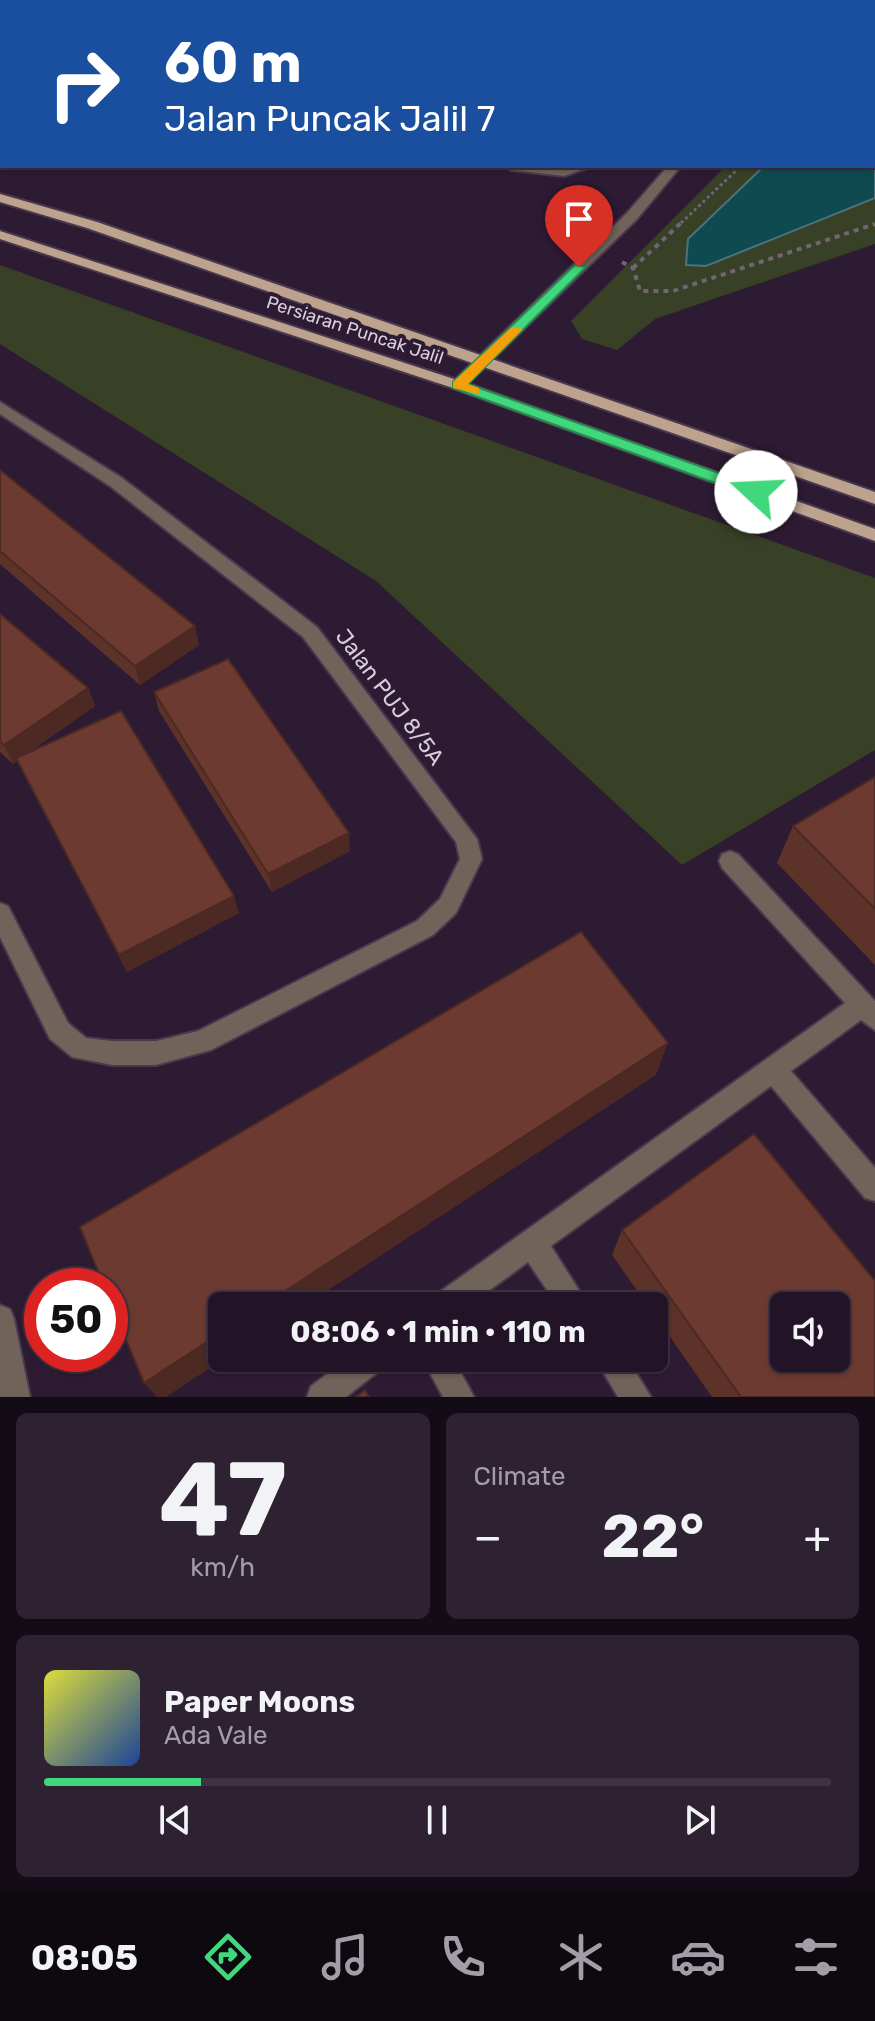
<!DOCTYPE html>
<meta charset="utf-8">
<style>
:root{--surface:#221426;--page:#2e2132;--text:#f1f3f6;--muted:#a29ea7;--line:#3f3343;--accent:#41d77c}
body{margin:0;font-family:Rubik,sans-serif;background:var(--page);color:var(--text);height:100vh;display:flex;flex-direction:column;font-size:30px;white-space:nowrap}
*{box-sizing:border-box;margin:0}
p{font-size:26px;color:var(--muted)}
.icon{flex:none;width:44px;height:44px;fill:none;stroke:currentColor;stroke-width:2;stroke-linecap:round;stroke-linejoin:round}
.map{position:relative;height:1397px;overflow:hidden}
.sheet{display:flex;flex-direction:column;gap:16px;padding:16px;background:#130b15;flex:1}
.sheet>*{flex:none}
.top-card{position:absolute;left:0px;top:0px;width:876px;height:168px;box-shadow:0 2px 6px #0004,0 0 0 2px var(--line);background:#1a4fa0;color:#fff;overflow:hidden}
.controls{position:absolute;left:770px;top:1292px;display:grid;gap:16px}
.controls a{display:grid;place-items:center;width:80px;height:80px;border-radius:12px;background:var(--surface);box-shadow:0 2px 6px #0004,0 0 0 2px var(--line);font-size:40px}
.speed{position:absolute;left:24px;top:1268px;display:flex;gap:16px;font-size:40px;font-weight:700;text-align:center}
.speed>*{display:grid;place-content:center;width:104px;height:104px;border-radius:50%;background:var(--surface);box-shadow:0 2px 6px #0004,0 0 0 2px var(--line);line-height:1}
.speed .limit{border:12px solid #d22;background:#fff;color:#111}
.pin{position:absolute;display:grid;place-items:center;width:68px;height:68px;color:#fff;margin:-82px -34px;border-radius:50% 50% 50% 0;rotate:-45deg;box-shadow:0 0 8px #0007}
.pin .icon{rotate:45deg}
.me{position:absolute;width:88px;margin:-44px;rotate:290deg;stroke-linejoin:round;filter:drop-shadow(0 0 6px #0008)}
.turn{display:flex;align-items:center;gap:28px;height:168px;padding:0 32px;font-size:36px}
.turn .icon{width:104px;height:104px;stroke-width:2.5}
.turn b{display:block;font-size:56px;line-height:68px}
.big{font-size:60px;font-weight:700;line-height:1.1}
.sheet .widget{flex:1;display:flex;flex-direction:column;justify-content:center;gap:12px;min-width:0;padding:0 28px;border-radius:12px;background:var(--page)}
.sheet .dial{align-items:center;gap:0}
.dial b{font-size:104px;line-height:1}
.song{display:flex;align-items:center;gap:24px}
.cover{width:96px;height:96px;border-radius:12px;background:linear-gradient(135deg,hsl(60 70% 55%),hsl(220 70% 35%))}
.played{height:8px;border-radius:4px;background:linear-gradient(90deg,var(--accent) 20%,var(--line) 20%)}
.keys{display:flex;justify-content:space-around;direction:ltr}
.heat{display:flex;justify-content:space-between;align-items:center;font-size:44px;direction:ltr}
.sheet .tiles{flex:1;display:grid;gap:16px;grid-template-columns:1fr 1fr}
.widget:last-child{grid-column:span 2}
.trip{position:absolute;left:208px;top:1292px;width:460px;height:80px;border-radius:12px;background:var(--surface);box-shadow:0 2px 6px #0004,0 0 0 2px var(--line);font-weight:700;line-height:80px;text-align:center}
.menu{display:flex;height:128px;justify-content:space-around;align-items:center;background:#0e080f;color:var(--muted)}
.menu .icon{width:56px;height:56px}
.menu .current{color:var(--accent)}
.menu b{font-size:36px;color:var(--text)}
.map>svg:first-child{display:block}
</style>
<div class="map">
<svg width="875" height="1397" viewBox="0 0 875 1397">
<rect width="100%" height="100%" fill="#2d1b33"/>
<g fill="#384025">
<path d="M781,0H875V244L655,319L617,350L582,339L571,321L726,166H874V2Z"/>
<path d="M0,265L875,578V750L682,865L376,581L0,344Z"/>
</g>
<path fill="#0f4a51" stroke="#4c727b" stroke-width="2" d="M875,11V198L706,266L686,265L688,239L764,166H874Z"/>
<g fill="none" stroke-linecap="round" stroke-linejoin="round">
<g stroke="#49384e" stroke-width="4">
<g id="minor">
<path d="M119,0H132L118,2Z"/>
<path d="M295,0H313L314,2H296Z"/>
<path d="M361,0H374L360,2Z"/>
<path d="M594,0H606L593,2Z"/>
<path d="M746,0H757L758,2H747Z"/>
<rect x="0" y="15" width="2" height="6"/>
<path d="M505,166H593L564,176L511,170Z"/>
<path d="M668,166H681L637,219L463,388H453V382L627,213Z"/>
<path d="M0,402L122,478L317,627L477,839L482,859L456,913L433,935L211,1050L156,1065H112L72,1057L50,1039L0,937V903L8,906L68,1023L86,1038L112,1041H156L198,1031L417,921L440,899L460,859L456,842L303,637L110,486L0,414Z"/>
<path d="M730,851L738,854L875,1001V1030L861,1020L791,1071L875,1168V1201L865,1198L771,1086L551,1246L589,1306H558L528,1262L468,1306H430L434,1296L845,1003L722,868L719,861L722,854Z"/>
<path d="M0,1305L10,1309L14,1319L30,1397H0Z"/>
<path d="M349,1358H388L383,1368L346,1397H307L311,1386Z"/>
<path d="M422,1358H453L474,1397H443Z"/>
<path d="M595,1358H627L651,1397H618Z"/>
</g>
</g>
<g stroke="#49384e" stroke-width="4">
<g id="major">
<path d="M0,194L97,222L875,492V504L87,228L0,202Z"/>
<path d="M0,231L463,382L875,529V541L453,388L0,239Z"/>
</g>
</g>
<path stroke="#726377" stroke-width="3" stroke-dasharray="3 3" stroke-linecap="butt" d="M681,223L741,166"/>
<g stroke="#726377" stroke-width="4" stroke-dasharray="5 5" stroke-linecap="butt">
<path d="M622,262L633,268L640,291H673L875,224"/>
<path d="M633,268L683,221"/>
</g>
<use href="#minor" fill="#706359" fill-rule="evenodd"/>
<use href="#major" fill="#bda38e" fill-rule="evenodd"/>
</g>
<g fill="#5d3229">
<path d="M28,0H69L64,2H34Z"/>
<path d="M160,0H288L296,2H156Z"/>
<path d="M403,0H454L451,2H403Z"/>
<path d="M0,470L199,645L140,685L0,564Z"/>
<path d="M0,614L88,688L95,706L30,751L239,913L127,972L18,760L13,764L0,752Z"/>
<path d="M154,692L350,851L272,892L159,711Z"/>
<path d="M875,777V965L777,863L793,826Z"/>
<path d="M622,1230L875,1397H712L654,1314V1306H648L612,1255Z"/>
</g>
<g fill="#4c2922">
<path d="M49,0H69L64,2H50Z"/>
<path d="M435,0H454L451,2H435Z"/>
<path d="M513,0H540L537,2H510Z"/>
<path d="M195,626L199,645L140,685L135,666Z"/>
<path d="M88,688L95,706L13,764L4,745Z"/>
<path d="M349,833L350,851L272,892L268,874Z"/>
<path d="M234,896L239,913L127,972L119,955Z"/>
<path d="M668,1043L656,1075L304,1306H262Z"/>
<path d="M222,1332V1358H225L166,1397H157L144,1383Z"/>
</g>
<g fill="#6c3a30" stroke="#4c2922" stroke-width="2" fill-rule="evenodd">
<path d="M160,0H182L189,2H156Z"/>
<path d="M212,0H288L296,2H220Z"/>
<path d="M475,0H513L510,2H482Z"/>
<path d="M0,470L195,626L135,666L0,551Z"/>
<path d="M0,614L88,688L4,745L0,741Z"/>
<path d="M228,659L349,833L268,874L154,692Z"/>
<path d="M121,711L234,896L119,955L16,758Z"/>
<path d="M875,777V909L793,826Z"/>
<path d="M581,932L668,1043L262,1306H222V1332L144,1383L110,1301V1286H104L80,1227Z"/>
<path d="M754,1134L875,1281V1397H741L622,1230ZM784,1306H836V1358H784Z"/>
<path d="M365,1390L369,1397H356Z"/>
</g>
<path fill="#41d77c" stroke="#2a8c51" stroke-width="2" d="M575,265L586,267L468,384L761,488V496H751L453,388V382Z"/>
<path fill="#f59e0b" d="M512,327L523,329L468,384L479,388V394L453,388V382Z"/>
<g text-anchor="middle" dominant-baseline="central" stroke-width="8" stroke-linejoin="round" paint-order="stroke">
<g font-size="18" fill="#dacedd" stroke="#2d1b33">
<text transform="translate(355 330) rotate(18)">Persiaran Puncak Jalil</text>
</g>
<g font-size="22" fill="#dacedd" stroke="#2d1b33">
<text transform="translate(390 697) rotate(53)">Jalan PUJ 8/5A</text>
</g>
</g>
</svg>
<div class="controls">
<a><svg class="icon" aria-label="sound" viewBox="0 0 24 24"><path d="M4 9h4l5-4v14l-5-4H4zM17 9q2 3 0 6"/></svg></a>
</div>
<div class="speed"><div class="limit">50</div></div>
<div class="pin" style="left:579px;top:267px;background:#d93025"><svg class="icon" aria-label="arrive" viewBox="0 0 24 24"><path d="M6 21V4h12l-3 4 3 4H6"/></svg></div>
<svg class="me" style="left:756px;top:492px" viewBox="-20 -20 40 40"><circle r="19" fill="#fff"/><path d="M0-13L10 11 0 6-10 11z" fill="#41d77c"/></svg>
<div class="trip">08:06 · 1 min · 110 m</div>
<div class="top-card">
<div class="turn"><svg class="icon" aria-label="right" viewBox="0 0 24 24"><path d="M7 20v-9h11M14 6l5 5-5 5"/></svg><div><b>60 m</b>Jalan Puncak Jalil 7</div></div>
</div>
</div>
<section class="sheet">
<div class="tiles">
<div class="widget dial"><b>47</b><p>km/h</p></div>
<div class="widget"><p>Climate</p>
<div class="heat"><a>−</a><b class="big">22°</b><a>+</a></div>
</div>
<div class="widget">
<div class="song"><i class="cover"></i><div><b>Paper Moons</b><p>Ada Vale</p></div></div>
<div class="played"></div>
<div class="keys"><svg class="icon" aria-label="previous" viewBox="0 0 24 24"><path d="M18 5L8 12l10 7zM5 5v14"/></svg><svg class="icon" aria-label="pause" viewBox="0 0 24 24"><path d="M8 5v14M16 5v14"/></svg><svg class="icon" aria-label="next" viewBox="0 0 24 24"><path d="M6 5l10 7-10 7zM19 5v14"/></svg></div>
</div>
</div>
</section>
<nav class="menu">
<b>08:05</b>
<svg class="icon current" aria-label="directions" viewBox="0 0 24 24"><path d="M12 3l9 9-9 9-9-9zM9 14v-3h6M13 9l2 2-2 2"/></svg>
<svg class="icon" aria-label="music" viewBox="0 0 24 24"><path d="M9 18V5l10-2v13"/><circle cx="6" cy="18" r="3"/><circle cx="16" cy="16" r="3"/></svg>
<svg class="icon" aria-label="phone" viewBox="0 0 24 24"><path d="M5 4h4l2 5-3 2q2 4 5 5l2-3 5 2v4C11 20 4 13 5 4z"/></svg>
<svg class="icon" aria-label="climate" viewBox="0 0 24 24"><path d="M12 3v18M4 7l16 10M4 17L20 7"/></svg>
<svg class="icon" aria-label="car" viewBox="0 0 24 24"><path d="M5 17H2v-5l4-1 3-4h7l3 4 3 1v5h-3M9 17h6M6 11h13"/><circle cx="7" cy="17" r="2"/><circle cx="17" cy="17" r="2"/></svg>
<svg class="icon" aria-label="filters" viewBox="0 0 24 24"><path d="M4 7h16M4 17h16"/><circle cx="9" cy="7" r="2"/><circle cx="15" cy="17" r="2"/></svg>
</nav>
